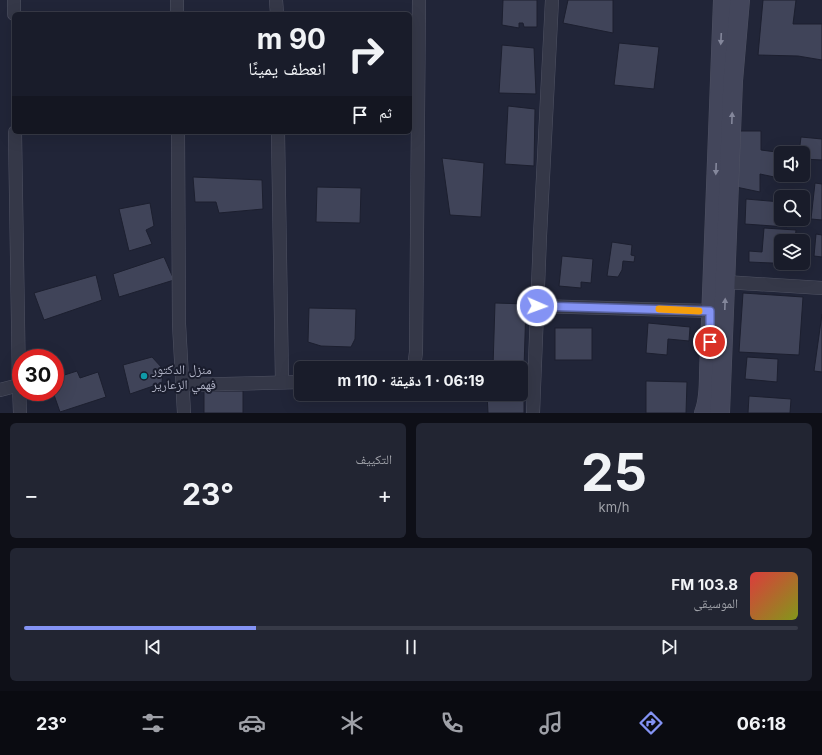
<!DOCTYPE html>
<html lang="ar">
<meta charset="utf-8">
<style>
:root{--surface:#191c2a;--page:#222532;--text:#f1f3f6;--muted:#9fa1a8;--line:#373a47;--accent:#8493f4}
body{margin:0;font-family:Inter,"Noto Naskh Arabic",sans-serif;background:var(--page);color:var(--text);direction:rtl;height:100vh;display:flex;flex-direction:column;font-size:15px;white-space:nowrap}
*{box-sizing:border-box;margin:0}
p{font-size:13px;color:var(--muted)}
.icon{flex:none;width:22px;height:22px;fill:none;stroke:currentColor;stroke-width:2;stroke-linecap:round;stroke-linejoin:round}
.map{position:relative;height:413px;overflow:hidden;direction:ltr}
.drawer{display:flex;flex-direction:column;gap:10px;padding:10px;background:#0e0f17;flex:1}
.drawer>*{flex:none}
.guide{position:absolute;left:12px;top:12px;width:400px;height:122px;border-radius:6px;box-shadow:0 4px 16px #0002,0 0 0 1px var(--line);direction:rtl;background:#191c2a;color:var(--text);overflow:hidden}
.fabs{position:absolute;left:774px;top:146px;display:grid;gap:8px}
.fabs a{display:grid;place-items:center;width:36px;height:36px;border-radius:6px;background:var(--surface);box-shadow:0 4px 16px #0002,0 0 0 1px var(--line);font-size:20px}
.speed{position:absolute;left:12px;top:349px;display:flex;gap:8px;font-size:20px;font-weight:700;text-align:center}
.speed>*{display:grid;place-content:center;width:52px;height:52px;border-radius:50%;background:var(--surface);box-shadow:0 4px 16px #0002,0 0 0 1px var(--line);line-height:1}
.speed .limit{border:6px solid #d22;background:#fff;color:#111}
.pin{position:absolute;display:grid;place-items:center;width:34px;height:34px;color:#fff;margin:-17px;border:2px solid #fff;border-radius:50%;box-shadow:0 1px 4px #0007}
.me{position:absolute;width:44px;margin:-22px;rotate:92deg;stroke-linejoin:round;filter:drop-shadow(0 0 3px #0008)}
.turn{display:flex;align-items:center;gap:14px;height:84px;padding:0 20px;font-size:18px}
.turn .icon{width:52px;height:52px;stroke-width:2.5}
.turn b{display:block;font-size:28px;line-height:34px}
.then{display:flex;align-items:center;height:38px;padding:0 20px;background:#0003;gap:8px;font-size:15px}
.big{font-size:30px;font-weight:700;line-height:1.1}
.drawer .tile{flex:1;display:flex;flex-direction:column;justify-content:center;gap:6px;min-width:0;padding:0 14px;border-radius:6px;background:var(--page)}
.drawer .dial{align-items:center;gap:0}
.dial b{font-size:52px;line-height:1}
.song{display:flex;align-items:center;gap:12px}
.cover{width:48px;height:48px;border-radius:6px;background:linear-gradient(135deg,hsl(0 70% 55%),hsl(70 70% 35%))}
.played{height:4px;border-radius:2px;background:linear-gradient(90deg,var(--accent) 30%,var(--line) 30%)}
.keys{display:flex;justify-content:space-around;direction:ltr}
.heat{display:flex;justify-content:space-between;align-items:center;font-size:22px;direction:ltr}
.drawer .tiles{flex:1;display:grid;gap:10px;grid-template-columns:1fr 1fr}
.tile:last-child{grid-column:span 2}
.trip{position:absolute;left:294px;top:361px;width:234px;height:40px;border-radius:6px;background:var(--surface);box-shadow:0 4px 16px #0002,0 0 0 1px var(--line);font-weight:700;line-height:40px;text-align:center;direction:rtl}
.menu{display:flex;height:64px;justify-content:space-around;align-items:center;background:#0a0b11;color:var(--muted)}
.menu .icon{width:28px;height:28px}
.menu .on{color:var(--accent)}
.menu b{font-size:18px;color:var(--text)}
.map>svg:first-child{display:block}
</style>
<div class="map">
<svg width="822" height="413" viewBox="0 0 822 413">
<rect width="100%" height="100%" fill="#212538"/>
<g fill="#404459" stroke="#1c1f2f">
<path d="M503,0H537V27H524L523,23H519V28L502,25Z"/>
<path d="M568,0H613V33L563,23Z"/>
<path d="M763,0H796L793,24H822V60L798,56L758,55Z"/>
<path d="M619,43L659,47L654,89L614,85Z"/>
<path d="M502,45L534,48L536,94L499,93Z"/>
<path d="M508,106L535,109L534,166L505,164Z"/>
<path d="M738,131H761V150L784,153H781V168L779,178L760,174V192L736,187Z"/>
<path d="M801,137L822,139V160L803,159V153H799Z"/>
<path d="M442,158L484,163L481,217L450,215Z"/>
<path d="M193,177L262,180L263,209L219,213L216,202H195Z"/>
<path d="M815,183L822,184V220L811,219Z"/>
<path d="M317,187L361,188L360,223L316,222Z"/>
<path d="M746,199L781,202V219H788L787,227L745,224Z"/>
<path d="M150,203L154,226L146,230L152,244L129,251L119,209Z"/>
<path d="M764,228L796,230L795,241H781V263H794V264L749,262V251L762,252Z"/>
<path d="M816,234L822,235V257L814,256Z"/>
<path d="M612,242L632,245L631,255L635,256L634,262L623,261L622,270L618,277L607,276Z"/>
<path d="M562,256L593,259L591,283L581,282V288L559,286Z"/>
<path d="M164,257L174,280L119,297L113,274Z"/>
<path d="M96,275L102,300L44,320L34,293Z"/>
<path d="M743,293L803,297L799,355L739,352Z"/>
<path d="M495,303L526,304L524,368L493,367Z"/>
<path d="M309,308L356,309L355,339L351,347L321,346L308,342Z"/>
<path d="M822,314V372L814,371Z"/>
<path d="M648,323L690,327L689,341L668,339L667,355L646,353Z"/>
<rect x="555" y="328" width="37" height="32"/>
<path d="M152,357L163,369L162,383L130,394L123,365Z"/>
<path d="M747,357L778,359L777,382L745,379Z"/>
<path d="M77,371L80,378L98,372L106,397L60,412L53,392H55V378Z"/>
<path d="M521,380H524V413H488L487,394H521Z"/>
<path d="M646,381L687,382L686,413H646Z"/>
<rect x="204" y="391" width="39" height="22"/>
<path d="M749,396L791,399L790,413H748Z"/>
</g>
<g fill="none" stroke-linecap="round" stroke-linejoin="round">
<g stroke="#4f5263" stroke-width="14">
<g id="street">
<path d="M14,0V14"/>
<path d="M177,0V14"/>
<path d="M276,0L277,14"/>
<path d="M15,132L19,385L20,413"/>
<path d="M178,132L179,324L184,413"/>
<path d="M278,132L282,382"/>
<path d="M725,282L822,288"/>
<path d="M537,306L711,311"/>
<path d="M414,368L416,352L419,0"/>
<path d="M182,385L301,382"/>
<path d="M0,390L19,385"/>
<path d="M533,413L540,236L552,0"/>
</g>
</g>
<g stroke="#4f5263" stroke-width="20">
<g id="secondary">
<path d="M704,413C709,401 709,386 709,373L723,0"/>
<path d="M720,413L733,81L740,0"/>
</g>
</g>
<use href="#street" stroke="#353848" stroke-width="13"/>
<use href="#secondary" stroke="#43465b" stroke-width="19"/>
</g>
<defs><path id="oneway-solid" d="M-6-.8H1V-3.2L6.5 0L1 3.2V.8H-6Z"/></defs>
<g fill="#84879b">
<use href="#oneway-solid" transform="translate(721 39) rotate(93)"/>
<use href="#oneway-solid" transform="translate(732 118) rotate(-88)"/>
<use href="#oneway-solid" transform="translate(716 169) rotate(92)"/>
<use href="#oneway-solid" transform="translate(725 304) rotate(-88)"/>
</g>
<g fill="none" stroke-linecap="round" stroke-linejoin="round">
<g stroke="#56609f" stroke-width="10">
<path id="route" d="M537,306L710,311V342"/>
</g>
<use href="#route" stroke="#8493f4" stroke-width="7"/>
<path stroke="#f59e0b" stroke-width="7" d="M659,309L699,311"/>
</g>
<circle fill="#0f9aa8" stroke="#1a1d2d" stroke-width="1.5" cx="144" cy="376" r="4"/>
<g text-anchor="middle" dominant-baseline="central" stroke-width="4" stroke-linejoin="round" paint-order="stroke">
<g font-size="13" fill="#afb2c5" stroke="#1a1d2d" text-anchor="start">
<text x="152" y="369">منزل الدكتور<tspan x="152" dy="15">فهمي الزعارير</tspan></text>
</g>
</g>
</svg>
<div class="fabs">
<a><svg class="icon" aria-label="sound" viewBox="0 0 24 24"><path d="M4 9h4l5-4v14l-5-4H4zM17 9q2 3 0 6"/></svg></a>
<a><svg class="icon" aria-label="search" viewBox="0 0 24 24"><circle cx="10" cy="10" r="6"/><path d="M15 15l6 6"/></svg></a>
<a><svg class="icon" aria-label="layers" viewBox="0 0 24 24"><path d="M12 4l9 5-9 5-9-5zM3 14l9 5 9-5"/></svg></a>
</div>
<div class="speed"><div class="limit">30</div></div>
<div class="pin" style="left:710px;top:342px;background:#d93025"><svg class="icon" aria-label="arrive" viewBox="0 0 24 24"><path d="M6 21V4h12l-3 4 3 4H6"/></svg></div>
<svg class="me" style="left:537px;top:306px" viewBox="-20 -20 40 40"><circle r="17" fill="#8493f4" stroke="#fff" stroke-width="3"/><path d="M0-11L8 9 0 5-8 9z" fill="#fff"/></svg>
<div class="trip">06:19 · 1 دقيقة · 110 m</div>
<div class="guide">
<div class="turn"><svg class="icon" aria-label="right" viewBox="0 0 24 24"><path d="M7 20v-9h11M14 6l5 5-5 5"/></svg><div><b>90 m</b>انعطف يمينًا</div></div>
<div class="then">ثم<svg class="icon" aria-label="arrive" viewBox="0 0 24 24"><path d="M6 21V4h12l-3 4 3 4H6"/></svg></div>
</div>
</div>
<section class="drawer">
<div class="tiles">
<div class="tile dial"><b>25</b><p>km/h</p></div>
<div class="tile"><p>التكييف</p>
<div class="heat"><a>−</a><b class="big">23°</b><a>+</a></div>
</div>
<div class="tile">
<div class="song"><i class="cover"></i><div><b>103.8 FM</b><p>الموسيقى</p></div></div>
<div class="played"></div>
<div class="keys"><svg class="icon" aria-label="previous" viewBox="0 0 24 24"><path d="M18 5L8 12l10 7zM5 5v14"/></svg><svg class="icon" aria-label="pause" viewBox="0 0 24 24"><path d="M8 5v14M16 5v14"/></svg><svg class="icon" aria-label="next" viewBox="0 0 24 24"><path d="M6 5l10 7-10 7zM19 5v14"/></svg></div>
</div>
</div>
</section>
<nav class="menu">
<b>06:18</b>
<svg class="icon on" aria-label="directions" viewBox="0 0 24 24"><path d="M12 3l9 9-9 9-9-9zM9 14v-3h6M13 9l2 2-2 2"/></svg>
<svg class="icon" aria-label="music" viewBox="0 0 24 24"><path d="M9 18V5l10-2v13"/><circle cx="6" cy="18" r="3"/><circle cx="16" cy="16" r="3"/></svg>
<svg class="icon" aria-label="phone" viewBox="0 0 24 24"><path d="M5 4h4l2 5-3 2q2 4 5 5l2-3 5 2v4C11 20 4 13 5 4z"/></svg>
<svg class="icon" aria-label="climate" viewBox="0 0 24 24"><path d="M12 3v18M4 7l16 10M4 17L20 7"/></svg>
<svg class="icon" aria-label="car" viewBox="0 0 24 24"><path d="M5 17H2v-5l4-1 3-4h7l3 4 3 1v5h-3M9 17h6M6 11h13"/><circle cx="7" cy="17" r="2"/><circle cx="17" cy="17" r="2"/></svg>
<svg class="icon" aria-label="filters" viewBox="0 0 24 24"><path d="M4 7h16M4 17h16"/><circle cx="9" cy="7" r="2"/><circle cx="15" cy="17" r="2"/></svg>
<b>23°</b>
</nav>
